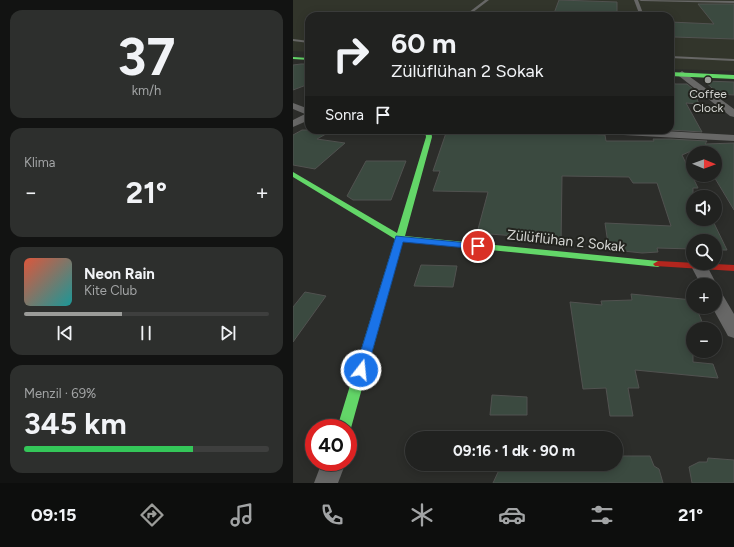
<!DOCTYPE html>
<html lang="tr">
<meta charset="utf-8">
<style>
:root{--surface:#212220;--page:#2d2f2d;--text:#f1f3f6;--muted:#a2a4a5;--line:#3e3f3e;--accent:#9b9c99}
body{margin:0;font-family:Figtree,sans-serif;background:var(--page);color:var(--text);height:100vh;display:flex;flex-direction:column;font-size:15px;white-space:nowrap}
*{box-sizing:border-box;margin:0}
p{font-size:13px;color:var(--muted)}
.icon{flex:none;width:22px;height:22px;fill:none;stroke:currentColor;stroke-width:2;stroke-linecap:round;stroke-linejoin:round}
.map{position:relative;flex:1;overflow:hidden}
.side{display:flex;flex-direction:column;gap:10px;padding:10px;background:#121312;width:293px}
.side>*{flex:none}
.hud{position:absolute;left:12px;top:12px;width:369px;height:122px;border-radius:12px;box-shadow:0 2px 10px #0003,0 0 0 1px var(--line);background:#212220;color:var(--text);overflow:hidden}
.needle{width:26px;rotate:91deg}
.buttons{position:absolute;left:393px;top:146px;display:grid;gap:8px}
.buttons a{display:grid;place-items:center;width:36px;height:36px;border-radius:50%;background:var(--surface);box-shadow:0 2px 10px #0003,0 0 0 1px var(--line);font-size:20px}
.speed{position:absolute;left:12px;top:419px;display:flex;gap:8px;font-size:20px;font-weight:700;text-align:center}
.speed>*{display:grid;place-content:center;width:52px;height:52px;border-radius:50%;background:var(--surface);box-shadow:0 2px 10px #0003,0 0 0 1px var(--line);line-height:1}
.speed .limit{border:6px solid #d22;background:#fff;color:#111}
.pin{position:absolute;display:grid;place-items:center;width:34px;height:34px;color:#fff;margin:-17px;border:2px solid #fff;border-radius:50%;box-shadow:0 1px 4px #0007}
.me{position:absolute;width:44px;margin:-22px;rotate:16deg;stroke-linejoin:round;filter:drop-shadow(0 0 3px #0008)}
.turn{display:flex;align-items:center;gap:14px;height:84px;padding:0 20px;font-size:18px}
.turn .icon{width:52px;height:52px;stroke-width:2.5}
.turn b{display:block;font-size:28px;line-height:34px}
.then{display:flex;align-items:center;height:38px;padding:0 20px;background:#0003;gap:8px;font-size:15px}
.big{font-size:30px;font-weight:700;line-height:1.1}
.side .card{flex:1;display:flex;flex-direction:column;justify-content:center;gap:6px;min-width:0;padding:0 14px;border-radius:12px;background:var(--page)}
.side .dial{align-items:center;gap:0}
.dial b{font-size:52px;line-height:1}
.song{display:flex;align-items:center;gap:12px}
.cover{width:48px;height:48px;border-radius:6px;background:linear-gradient(135deg,hsl(10 70% 55%),hsl(180 70% 35%))}
.played{height:4px;border-radius:2px;background:linear-gradient(90deg,var(--accent) 40%,var(--line) 40%)}
.keys{display:flex;justify-content:space-around;direction:ltr}
.heat{display:flex;justify-content:space-between;align-items:center;font-size:22px;direction:ltr}
.charge{height:6px;border-radius:3px;background:linear-gradient(90deg,#34c759 69%,var(--line) 0)}
.trip{position:absolute;left:112px;top:431px;width:218px;height:40px;border-radius:20px;background:var(--surface);box-shadow:0 2px 10px #0003,0 0 0 1px var(--line);font-weight:700;line-height:40px;text-align:center}
.menu{display:flex;height:64px;justify-content:space-around;align-items:center;background:#0d0e0d;color:var(--muted)}
.menu .icon{width:28px;height:28px}
.menu .on{color:var(--accent)}
.menu b{font-size:18px;color:var(--text)}
main{display:flex;flex:1;min-height:0}
.map>svg:first-child{display:block}
</style>
<main>
<section class="side">
<div class="card dial"><b>37</b><p>km/h</p></div>
<div class="card"><p>Klima</p>
<div class="heat"><a>−</a><b class="big">21°</b><a>+</a></div>
</div>
<div class="card">
<div class="song"><i class="cover"></i><div><b>Neon Rain</b><p>Kite Club</p></div></div>
<div class="played"></div>
<div class="keys"><svg class="icon" aria-label="previous" viewBox="0 0 24 24"><path d="M18 5L8 12l10 7zM5 5v14"/></svg><svg class="icon" aria-label="pause" viewBox="0 0 24 24"><path d="M8 5v14M16 5v14"/></svg><svg class="icon" aria-label="next" viewBox="0 0 24 24"><path d="M6 5l10 7-10 7zM19 5v14"/></svg></div>
</div>
<div class="card"><p>Menzil · 69%</p><b class="big">345 km</b><div class="charge"></div></div>
</section>
<div class="map">
<svg width="441" height="483" viewBox="0 0 441 483">
<rect width="100%" height="100%" fill="#2c2d2a"/>
<path fill="#32352b" d="M0,0H441V71L377,69V16H16V52L0,51Z"/>
<g fill="#3b4a40" stroke="#515250">
<path d="M266,0L324,2V16H260Z"/>
<path d="M405,4H441V39L381,37L377,29V22L421,24Z"/>
<path d="M8,64H16V84L0,90V65Z"/>
<path d="M377,80H380L382,84H394L400,89L406,104L393,103L409,132L377,130Z"/>
<path d="M411,81L441,82V95L426,94Z"/>
<path d="M9,130H40L24,139L52,143L22,169L0,165V135Z"/>
<path d="M154,130L289,132L294,134L312,135L313,141H361L360,139H377L414,141L412,144L441,143V210L420,175H422V153H408L405,148L389,155L405,188H400V219H419L434,250H422V241H400V249L364,248L365,252L349,253L321,250L318,245L315,244L312,223L378,226L364,183H340L336,177L269,176L268,245L235,242V237L184,233L195,192L140,191L147,171H140Z"/>
<path d="M73,161H113L98,200H60L54,196Z"/>
<path d="M128,265L164,266L160,287L121,286Z"/>
<path d="M12,292L33,296L0,342V307Z"/>
<path d="M338,294L400,300V307H403L412,329H400V362L420,364L425,378L342,370L346,388H335L340,416H317L313,388L290,389L277,302L309,305L308,301L339,300Z"/>
<path d="M199,395L234,397V415H197Z"/>
<path d="M323,456H357L361,466L366,469L370,483H200L206,470L207,464H323Z"/>
<path d="M415,458L441,460V483H399L396,467L406,462H414Z"/>
</g>
<g fill="none" stroke-linecap="round" stroke-linejoin="round">
<g fill="#676766" fill-rule="evenodd">
<path d="M192,0H196L175,16H171Z"/>
<path d="M341,0H345L351,16H347Z"/>
<path d="M346,0L441,1V3L348,1Z"/>
<path d="M0,39L16,41V43L0,41Z"/>
<path d="M377,56L441,59V61L377,58Z"/>
</g>
<g fill="#676766" fill-rule="evenodd">
<path d="M389,71L441,109V117L437,116L386,76L385,74Z"/>
<path d="M0,103L16,109V120L0,127V120L12,114L0,109Z"/>
<path d="M289,130H354L441,135V141L294,133Z"/>
<path d="M409,263L413,264L424,285L422,289V285H408L399,268L401,264Z"/>
<path d="M422,290L428,292L441,314V338L435,336L419,307H422Z"/>
<path d="M29,462H53L45,483H21Z"/>
</g>
<g fill="#63d668" fill-rule="evenodd">
<path d="M0,57L16,58V60L0,59Z"/>
<path d="M377,72L441,75V79L377,76Z"/>
<path d="M132,130H138L139,137L112,236L365,261L370,264L365,267L110,241L58,428L55,433V428H44L102,239L0,177V172L104,233L133,137Z"/>
</g>
<path fill="#b3261e" fill-rule="evenodd" d="M365,261L441,265V271L362,266L360,264Z"/>
</g>
<path fill="#1a73e8" stroke="#114b97" d="M103,236L185,244L190,246L185,249L110,242L74,370L72,373L68,375L64,373L62,370Z"/>
<circle fill="#9b9c99" stroke="#23241f" stroke-width="1.5" cx="415" cy="80" r="4"/>
<g text-anchor="middle" dominant-baseline="central" stroke-width="4" stroke-linejoin="round" paint-order="stroke">
<g font-size="12" fill="#d7d8d5" stroke="#23241f">
<text x="415" y="94">Coffee<tspan x="415" dy="14">Clock</tspan></text>
</g>
<g font-size="14" fill="#d7d8d5" stroke="#23241f">
<text transform="translate(273 241) rotate(6)">Zülüflühan 2 Sokak</text>
</g>
</g>
</svg>
<div class="buttons">
<a><svg class="needle" viewBox="-14 -14 28 28"><path d="M0-13l5 13h-10z" fill="#e53935"/><path d="M0 13l5-13h-10z" fill="#a2a4a5"/></svg></a>
<a><svg class="icon" aria-label="sound" viewBox="0 0 24 24"><path d="M4 9h4l5-4v14l-5-4H4zM17 9q2 3 0 6"/></svg></a>
<a><svg class="icon" aria-label="search" viewBox="0 0 24 24"><circle cx="10" cy="10" r="6"/><path d="M15 15l6 6"/></svg></a>
<a>+</a>
<a>−</a>
</div>
<div class="speed"><div class="limit">40</div></div>
<div class="pin" style="left:185px;top:246px;background:#d93025"><svg class="icon" aria-label="arrive" viewBox="0 0 24 24"><path d="M6 21V4h12l-3 4 3 4H6"/></svg></div>
<svg class="me" style="left:68px;top:370px" viewBox="-20 -20 40 40"><circle r="17" fill="#1a73e8" stroke="#fff" stroke-width="3"/><path d="M0-11L8 9 0 5-8 9z" fill="#fff"/></svg>
<div class="trip">09:16 · 1 dk · 90 m</div>
<div class="hud">
<div class="turn"><svg class="icon" aria-label="right" viewBox="0 0 24 24"><path d="M7 20v-9h11M14 6l5 5-5 5"/></svg><div><b>60 m</b>Zülüflühan 2 Sokak</div></div>
<div class="then">Sonra<svg class="icon" aria-label="arrive" viewBox="0 0 24 24"><path d="M6 21V4h12l-3 4 3 4H6"/></svg></div>
</div>
</div>
</main>
<nav class="menu">
<b>09:15</b>
<svg class="icon on" aria-label="directions" viewBox="0 0 24 24"><path d="M12 3l9 9-9 9-9-9zM9 14v-3h6M13 9l2 2-2 2"/></svg>
<svg class="icon" aria-label="music" viewBox="0 0 24 24"><path d="M9 18V5l10-2v13"/><circle cx="6" cy="18" r="3"/><circle cx="16" cy="16" r="3"/></svg>
<svg class="icon" aria-label="phone" viewBox="0 0 24 24"><path d="M5 4h4l2 5-3 2q2 4 5 5l2-3 5 2v4C11 20 4 13 5 4z"/></svg>
<svg class="icon" aria-label="climate" viewBox="0 0 24 24"><path d="M12 3v18M4 7l16 10M4 17L20 7"/></svg>
<svg class="icon" aria-label="car" viewBox="0 0 24 24"><path d="M5 17H2v-5l4-1 3-4h7l3 4 3 1v5h-3M9 17h6M6 11h13"/><circle cx="7" cy="17" r="2"/><circle cx="17" cy="17" r="2"/></svg>
<svg class="icon" aria-label="filters" viewBox="0 0 24 24"><path d="M4 7h16M4 17h16"/><circle cx="9" cy="7" r="2"/><circle cx="15" cy="17" r="2"/></svg>
<b>21°</b>
</nav>
